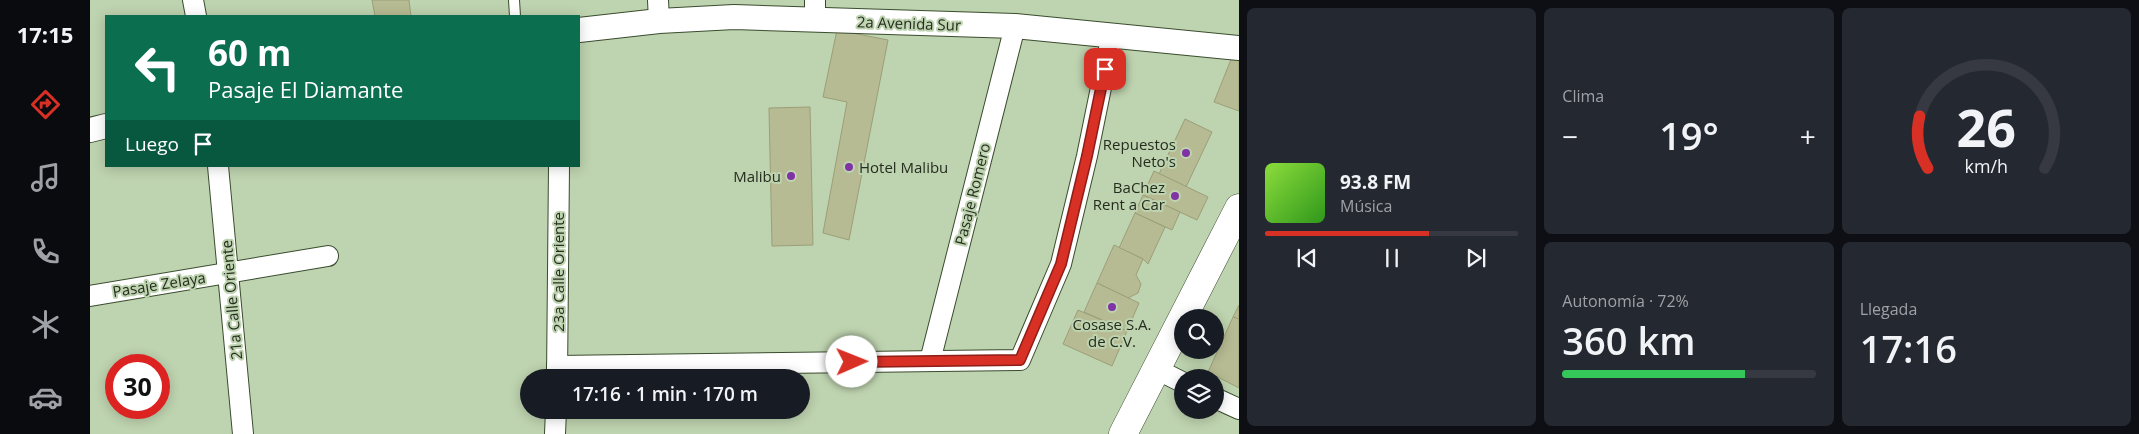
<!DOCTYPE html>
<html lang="es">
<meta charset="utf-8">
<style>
:root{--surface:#171b24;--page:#242831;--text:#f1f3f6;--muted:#9ea1a6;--line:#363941;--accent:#d93025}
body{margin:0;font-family:"Open Sans",sans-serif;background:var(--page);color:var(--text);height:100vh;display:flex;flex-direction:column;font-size:19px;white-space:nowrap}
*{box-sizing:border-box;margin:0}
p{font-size:16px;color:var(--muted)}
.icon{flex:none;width:28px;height:28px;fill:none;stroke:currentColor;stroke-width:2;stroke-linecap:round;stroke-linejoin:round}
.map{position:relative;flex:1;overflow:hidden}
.side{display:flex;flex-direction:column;gap:8px;padding:8px;background:#0d0f14;width:900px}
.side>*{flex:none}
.hud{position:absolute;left:15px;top:15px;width:475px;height:152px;border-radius:0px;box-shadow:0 2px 12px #0003;background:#0b6e4f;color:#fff;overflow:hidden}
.buttons{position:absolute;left:1084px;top:309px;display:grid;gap:10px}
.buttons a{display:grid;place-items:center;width:50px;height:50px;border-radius:50%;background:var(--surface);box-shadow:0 2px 12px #0003;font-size:25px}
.speed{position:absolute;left:15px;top:354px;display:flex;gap:10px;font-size:25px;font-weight:700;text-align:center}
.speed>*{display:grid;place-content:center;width:65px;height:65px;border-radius:50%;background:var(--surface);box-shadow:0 2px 12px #0003;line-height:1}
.speed .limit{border:8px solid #d22;background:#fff;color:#111}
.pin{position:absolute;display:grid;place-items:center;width:42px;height:42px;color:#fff;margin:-21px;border-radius:10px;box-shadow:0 2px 8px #0006}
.me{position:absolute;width:55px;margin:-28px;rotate:89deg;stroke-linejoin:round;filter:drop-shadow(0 0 4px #0008)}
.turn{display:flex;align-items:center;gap:18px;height:105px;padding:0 20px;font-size:22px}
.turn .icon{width:65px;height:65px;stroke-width:2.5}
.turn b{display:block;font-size:35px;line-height:42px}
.then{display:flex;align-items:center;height:48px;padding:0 20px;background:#0003;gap:10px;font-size:19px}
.big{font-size:38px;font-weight:600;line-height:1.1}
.side .card{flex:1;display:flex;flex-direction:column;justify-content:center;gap:8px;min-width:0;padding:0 18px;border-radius:8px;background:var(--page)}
.side .dial{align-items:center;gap:0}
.dial svg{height:130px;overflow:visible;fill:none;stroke:var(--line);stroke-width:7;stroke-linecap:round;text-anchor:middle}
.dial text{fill:var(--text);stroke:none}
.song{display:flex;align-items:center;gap:15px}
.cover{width:60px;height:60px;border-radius:8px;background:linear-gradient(135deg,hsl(90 70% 55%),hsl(110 70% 35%))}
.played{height:5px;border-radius:2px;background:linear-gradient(90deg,var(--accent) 65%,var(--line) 65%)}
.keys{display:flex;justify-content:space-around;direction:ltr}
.heat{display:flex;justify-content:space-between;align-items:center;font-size:28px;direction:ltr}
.charge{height:8px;border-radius:4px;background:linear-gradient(90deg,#34c759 72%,var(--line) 0)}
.side .tiles{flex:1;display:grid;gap:8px;grid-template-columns:repeat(3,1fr)}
.card:first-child{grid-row:span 2}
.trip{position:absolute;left:430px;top:369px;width:290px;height:50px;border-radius:25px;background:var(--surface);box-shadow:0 2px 12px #0003;font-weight:600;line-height:50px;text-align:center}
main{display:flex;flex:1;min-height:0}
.tab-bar{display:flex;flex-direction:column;width:90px;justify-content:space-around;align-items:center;background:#090b0e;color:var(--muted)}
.tab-bar .icon{width:35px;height:35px}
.tab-bar .on{color:var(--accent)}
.tab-bar b{font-size:22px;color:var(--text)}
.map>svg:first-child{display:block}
</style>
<main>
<nav class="tab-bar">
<b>17:15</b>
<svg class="icon on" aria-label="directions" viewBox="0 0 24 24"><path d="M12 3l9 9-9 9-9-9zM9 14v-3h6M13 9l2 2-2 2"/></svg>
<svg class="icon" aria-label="music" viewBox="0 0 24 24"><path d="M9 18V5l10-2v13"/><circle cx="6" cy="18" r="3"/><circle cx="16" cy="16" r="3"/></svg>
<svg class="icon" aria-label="phone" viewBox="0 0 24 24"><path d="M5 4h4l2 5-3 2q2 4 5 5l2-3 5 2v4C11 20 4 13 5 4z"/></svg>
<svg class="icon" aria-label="climate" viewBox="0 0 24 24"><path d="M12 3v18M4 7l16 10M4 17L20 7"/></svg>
<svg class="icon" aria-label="car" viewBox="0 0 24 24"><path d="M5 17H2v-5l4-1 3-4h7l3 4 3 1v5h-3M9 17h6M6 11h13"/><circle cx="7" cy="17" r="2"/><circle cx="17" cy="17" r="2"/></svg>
</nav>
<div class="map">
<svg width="1149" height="434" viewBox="0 0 1149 434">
<rect width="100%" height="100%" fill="#bed3af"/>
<g fill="#b6bb93" stroke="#9b9f78">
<path d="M282,0H319L321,16H285Z"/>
<path d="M747,30L798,40L759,240L733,233L757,102L733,97Z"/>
<path d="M1142,57L1149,58V111L1124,102Z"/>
<path d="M720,107L723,245L682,246L679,108Z"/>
<path d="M1095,119L1122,132L1096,187L1069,174Z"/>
<path d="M1064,171L1118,197L1107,220L1053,195Z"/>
<path d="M1053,195L1090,212L1082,230L1045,213Z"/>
<path d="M1045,213L1075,227L1058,264L1053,259L1029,248Z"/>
<path d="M1024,245L1053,259L1046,275L1051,284L1048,293L1038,298L1007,283Z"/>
<path d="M1007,283L1049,303L1037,331L994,312Z"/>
<path d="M1149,305V319L1143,317Z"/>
<path d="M988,310L1037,331L1022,366L973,344Z"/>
<path d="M1143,317L1149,319V388L1118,372Z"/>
</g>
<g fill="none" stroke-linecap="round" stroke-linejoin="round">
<g stroke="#3a4c2e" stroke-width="12">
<path id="service" d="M424,0L425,16"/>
</g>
<g stroke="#3a4c2e" stroke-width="22">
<g id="minor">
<path d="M103,0L106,16"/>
<path d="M568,0L569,21"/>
<path d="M725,19V0"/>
<path d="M128,166L153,434"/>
<path d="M0,296L238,256"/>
<path d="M840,361L925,26"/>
<path d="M467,366L930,360L971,264L997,156L1022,34"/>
<path d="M1066,369L1092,382"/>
<path d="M467,378L469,166"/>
<path d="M1125,398L1149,409"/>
<path d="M465,434L466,410"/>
</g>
</g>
<g stroke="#3a4c2e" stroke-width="26">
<g id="tertiary">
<path d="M489,30L569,21L644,17L925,26L1149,48"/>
<path d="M0,130L16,126"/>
</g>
</g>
<g stroke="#3a4c2e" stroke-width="29">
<path id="trunk" d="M1033,434L1149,208"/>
</g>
<use href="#service" stroke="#fff" stroke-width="10"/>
<use href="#minor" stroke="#fff" stroke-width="20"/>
<use href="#tertiary" stroke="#fff" stroke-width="24"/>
<use href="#trunk" stroke="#fff" stroke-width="28"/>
</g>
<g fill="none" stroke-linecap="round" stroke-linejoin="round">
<g stroke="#8d1f18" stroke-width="12">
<path id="route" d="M762,362L930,360L971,264L997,156L1015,69"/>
</g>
<use href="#route" stroke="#d93025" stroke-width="9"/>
</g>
<g fill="#8033a4" stroke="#bed3af" stroke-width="2">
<circle cx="1096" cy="153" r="5"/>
<circle cx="759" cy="167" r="5"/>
<circle cx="701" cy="176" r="5"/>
<circle cx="1085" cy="196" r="5"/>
<circle cx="1022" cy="307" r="5"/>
</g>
<g text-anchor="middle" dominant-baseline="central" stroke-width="4" stroke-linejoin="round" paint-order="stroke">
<g font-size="15" fill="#252d1f" stroke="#bed3af">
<text transform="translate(819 23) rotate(2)">2a Avenida Sur</text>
<text transform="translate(882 194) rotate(-76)">Pasaje Romero</text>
<text transform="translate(468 272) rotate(-90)">23a Calle Oriente</text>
<text transform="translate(69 284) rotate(-9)">Pasaje Zelaya</text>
<text transform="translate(141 300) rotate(-95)">21a Calle Oriente</text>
</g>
<g font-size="15" fill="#252d1f" stroke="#bed3af" text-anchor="end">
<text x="1086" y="144">Repuestos<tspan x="1086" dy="17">Neto's</tspan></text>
<text x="769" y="167" text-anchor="start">Hotel Malibu</text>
<text x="691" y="176">Malibu</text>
<text x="1075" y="187">BaChez<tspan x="1075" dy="17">Rent a Car</tspan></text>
<text x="1022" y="324" text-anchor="middle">Cosase S.A.<tspan x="1022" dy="17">de C.V.</tspan></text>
</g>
</g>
</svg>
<div class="buttons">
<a><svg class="icon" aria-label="search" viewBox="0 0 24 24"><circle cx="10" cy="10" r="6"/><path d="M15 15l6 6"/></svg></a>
<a><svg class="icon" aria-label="layers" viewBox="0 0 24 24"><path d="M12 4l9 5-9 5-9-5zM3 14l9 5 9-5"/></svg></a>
</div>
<div class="speed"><div class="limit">30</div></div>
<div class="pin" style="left:1015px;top:69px;background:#d93025"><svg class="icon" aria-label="arrive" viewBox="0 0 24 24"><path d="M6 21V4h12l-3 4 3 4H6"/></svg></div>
<svg class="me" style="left:762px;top:362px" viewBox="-20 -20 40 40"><circle r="19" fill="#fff"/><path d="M0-13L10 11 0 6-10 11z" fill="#d93025"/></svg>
<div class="trip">17:16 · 1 min · 170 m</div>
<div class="hud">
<div class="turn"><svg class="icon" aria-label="left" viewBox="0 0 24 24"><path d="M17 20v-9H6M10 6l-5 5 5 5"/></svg><div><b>60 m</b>Pasaje El Diamante</div></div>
<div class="then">Luego<svg class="icon" aria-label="arrive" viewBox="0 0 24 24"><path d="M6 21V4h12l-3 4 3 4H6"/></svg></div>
</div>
</div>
<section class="side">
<div class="tiles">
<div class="card">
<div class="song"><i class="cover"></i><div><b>93.8 FM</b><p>Música</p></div></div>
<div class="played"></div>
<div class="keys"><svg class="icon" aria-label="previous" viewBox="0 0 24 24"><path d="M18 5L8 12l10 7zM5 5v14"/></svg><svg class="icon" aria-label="pause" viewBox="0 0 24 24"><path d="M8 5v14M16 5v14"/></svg><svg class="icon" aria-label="next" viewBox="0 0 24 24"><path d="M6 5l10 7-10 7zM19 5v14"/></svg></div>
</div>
<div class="card"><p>Clima</p>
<div class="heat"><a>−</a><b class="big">19°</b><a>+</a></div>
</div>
<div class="card dial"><svg viewBox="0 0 100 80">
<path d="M14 69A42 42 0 1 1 86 69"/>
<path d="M14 69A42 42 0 0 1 9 37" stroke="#d93025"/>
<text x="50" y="56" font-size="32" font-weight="700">26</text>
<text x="50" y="72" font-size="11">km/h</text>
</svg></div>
<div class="card"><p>Autonomía · 72%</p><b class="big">360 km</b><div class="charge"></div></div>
<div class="card"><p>Llegada</p><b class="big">17:16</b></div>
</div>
</section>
</main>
